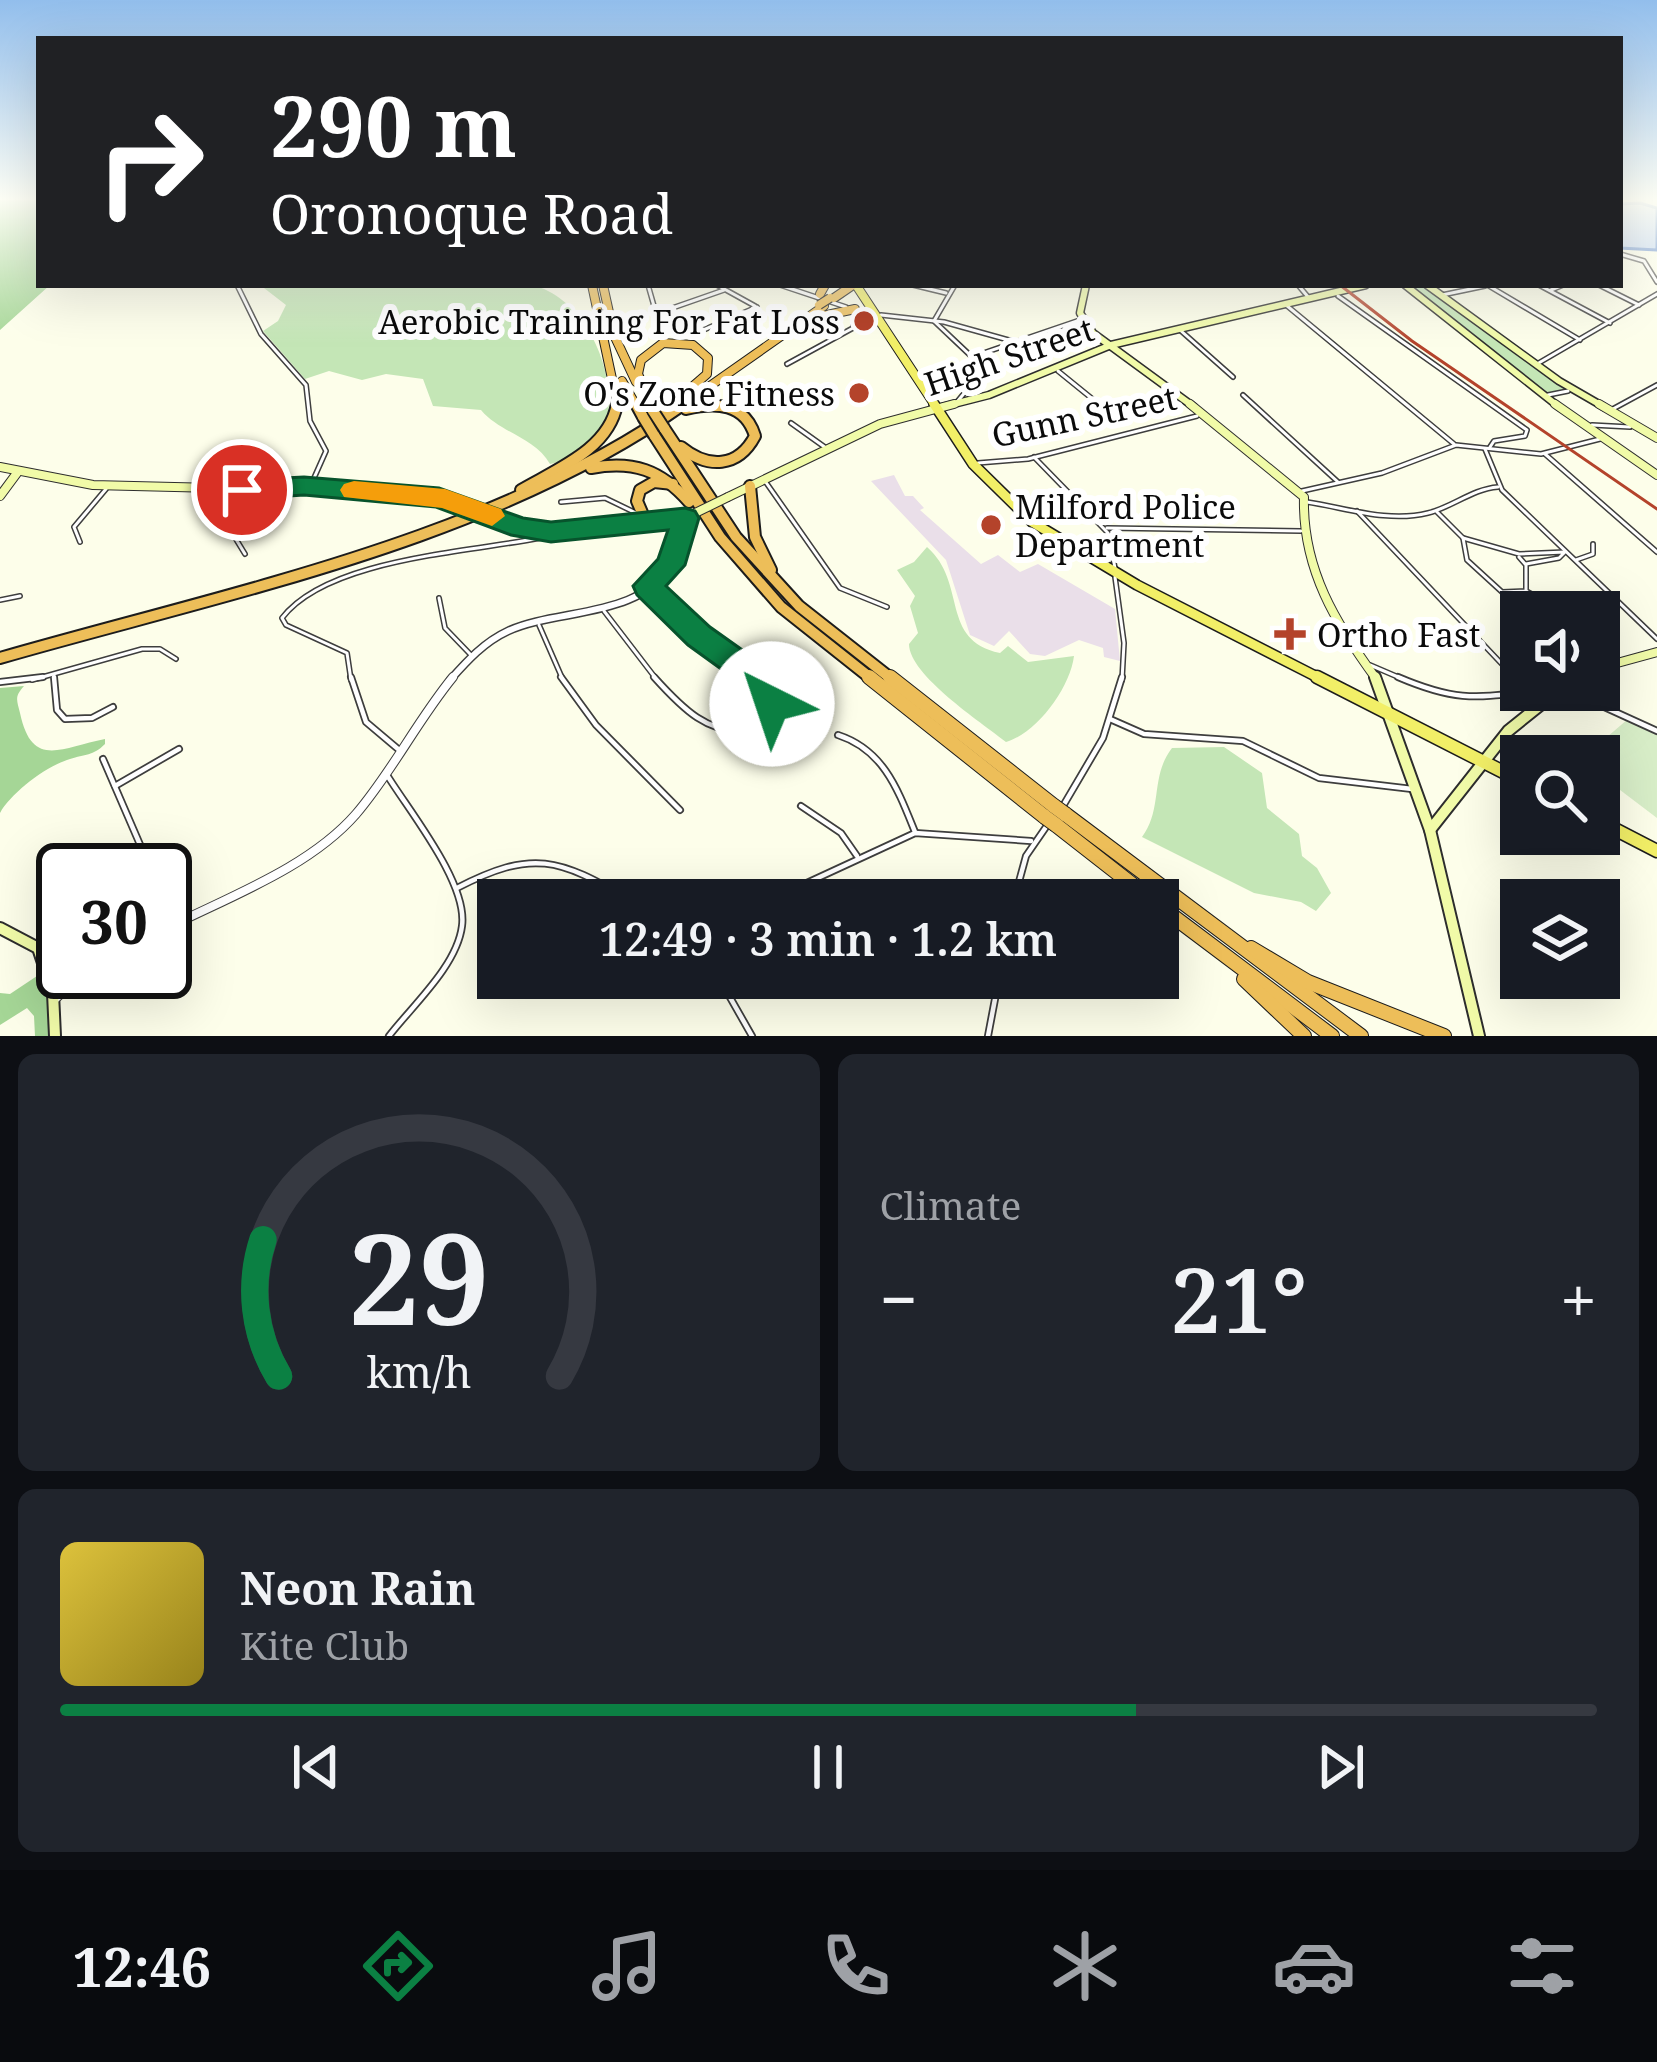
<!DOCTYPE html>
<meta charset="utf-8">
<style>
:root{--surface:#171b24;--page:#20242c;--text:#f1f3f6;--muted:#9ea1a6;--line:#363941;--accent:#0b8043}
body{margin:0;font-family:"Noto Serif",serif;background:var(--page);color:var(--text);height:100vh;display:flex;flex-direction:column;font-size:45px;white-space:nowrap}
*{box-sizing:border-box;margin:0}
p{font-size:39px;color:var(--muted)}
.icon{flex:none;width:66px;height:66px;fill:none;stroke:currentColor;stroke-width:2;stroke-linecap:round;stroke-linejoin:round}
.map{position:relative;height:1036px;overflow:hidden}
.drawer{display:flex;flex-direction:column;gap:18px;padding:18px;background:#0d0f14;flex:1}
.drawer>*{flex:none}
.hud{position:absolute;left:36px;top:36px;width:1587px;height:252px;border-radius:0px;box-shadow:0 12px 48px #0002;background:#202124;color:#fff;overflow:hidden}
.fabs{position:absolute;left:1500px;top:591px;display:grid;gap:24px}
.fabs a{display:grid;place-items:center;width:120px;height:120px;border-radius:0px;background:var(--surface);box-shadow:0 12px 48px #0002;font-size:60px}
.speed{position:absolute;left:36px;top:843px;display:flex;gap:24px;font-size:60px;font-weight:700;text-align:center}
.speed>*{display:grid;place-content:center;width:156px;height:156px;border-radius:50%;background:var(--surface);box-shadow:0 12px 48px #0002;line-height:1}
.speed .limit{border:6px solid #111;border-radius:18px;background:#fff;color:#111}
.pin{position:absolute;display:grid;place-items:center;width:102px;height:102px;color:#fff;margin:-51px;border:6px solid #fff;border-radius:50%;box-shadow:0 3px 12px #0007}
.me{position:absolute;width:132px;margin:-66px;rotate:319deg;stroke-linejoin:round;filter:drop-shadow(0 0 9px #0008)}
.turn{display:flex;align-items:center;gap:42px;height:252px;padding:0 36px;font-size:54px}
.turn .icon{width:156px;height:156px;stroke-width:2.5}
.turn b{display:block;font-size:84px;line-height:102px}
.big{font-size:90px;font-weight:600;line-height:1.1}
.drawer .tile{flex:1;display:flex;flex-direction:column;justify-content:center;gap:18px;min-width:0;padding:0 42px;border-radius:18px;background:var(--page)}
.drawer .dial{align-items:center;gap:0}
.dial svg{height:312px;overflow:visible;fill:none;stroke:var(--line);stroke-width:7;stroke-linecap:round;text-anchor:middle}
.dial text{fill:var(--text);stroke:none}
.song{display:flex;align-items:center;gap:36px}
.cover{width:144px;height:144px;border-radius:18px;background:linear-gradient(135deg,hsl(50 70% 55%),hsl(50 70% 35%))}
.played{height:12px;border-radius:6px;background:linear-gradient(90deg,var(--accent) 70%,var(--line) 70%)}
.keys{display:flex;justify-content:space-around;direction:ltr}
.heat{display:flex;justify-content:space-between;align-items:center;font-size:66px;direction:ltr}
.drawer .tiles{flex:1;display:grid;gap:18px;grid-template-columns:1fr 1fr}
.tile:last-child{grid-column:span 2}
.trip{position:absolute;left:477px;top:879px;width:702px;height:120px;border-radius:0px;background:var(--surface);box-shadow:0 12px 48px #0002;font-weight:600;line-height:120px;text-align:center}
.dock{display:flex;height:192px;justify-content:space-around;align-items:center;background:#090b0e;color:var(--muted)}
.dock .icon{width:84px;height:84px}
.dock .active{color:var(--accent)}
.dock b{font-size:54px;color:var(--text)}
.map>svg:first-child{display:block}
</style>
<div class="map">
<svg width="1657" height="1036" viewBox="0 0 1657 1036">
<rect width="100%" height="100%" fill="#fdfeea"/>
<path fill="#eadfe9" d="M894,475L905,496H913L924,508L920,510L981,564L998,555L1020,572L1038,564L1115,609L1120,661L1104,657L1103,648L1079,640L1045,656L1030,654L1009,631L994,646L970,635L946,560L871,481Z"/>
<g fill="#c4e6b6">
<path d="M268,285C336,285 403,285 471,285C490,285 518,280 536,286C581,300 610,357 609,403C609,434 579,458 550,464C535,437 500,433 481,410L433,406L423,379L386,374L362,380L329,371L305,379L263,331L278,321L286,305L264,288Z"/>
<path d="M1408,285H1424L1565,389L1546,393Z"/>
<path d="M927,547C968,583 939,640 1000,653L1008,646L1028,662L1074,656C1070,688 1037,733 1006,742C981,722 909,675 909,644L918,633L910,606L915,596L897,570L914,562Z"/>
<path d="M1224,747L1262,773L1267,808L1299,834L1302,856L1317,868L1331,893L1316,911L1301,902L1254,893L1142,837C1163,809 1150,776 1172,748Z"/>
</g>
<g fill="#a5d696">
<path d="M0,198H39V285H50L0,330Z"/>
<path d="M24,686C14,697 17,700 20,713C32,769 60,748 105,739V744C93,756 85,754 70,759C46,766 11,793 0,813V688Z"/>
<path d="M43,972L51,990L53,1036H35L34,1016L27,1008L0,1025V993L10,994Z"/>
</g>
<path fill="#d8eec8" d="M1628,719L1657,733V818L1599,774V756H1585Z"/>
<path fill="#b2ccf3" stroke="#3c70c6" stroke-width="3" d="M1640,203L1657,208V250L1620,248V204Z"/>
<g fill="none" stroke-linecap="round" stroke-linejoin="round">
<g stroke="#3e3e3e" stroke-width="6">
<g id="minor-far1">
<path d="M1620,254L1644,261L1657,282"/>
<path d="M237,285L261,334L306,385L310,421L326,451L310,487"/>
<path d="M648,285L658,320L694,334L757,307"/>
<path d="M717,285L755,306"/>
<path d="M780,285L846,307"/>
<path d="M913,285L946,293"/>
<path d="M955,285L934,321L971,356"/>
<path d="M1298,285L1309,298"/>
<path d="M1539,285L1610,323"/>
<path d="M1599,285L1639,305"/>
<path d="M1489,286L1580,340"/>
<path d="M1551,290L1563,285"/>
<path d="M1442,295L1485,286"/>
<path d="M1338,296L1527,430L1525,436L1494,441L1490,447"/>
<path d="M1286,305L1454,444"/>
<path d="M658,313L724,290"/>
<path d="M881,315L944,322L1012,341"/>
<path d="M1180,330L1233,377"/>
<path d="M787,364L853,328L855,310"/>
<path d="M1537,364L1657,294"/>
<path d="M1058,371L1095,401"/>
<path d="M1243,395L1338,482"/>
<path d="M1548,395L1568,391"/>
<path d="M957,402L971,385L972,357L1080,320"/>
<path d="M1611,410L1657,385"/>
<path d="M791,423L826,448"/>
<path d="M1592,425L1630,427"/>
<path d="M1485,449L1502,490L1657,639"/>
<path d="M1545,454L1657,552"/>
<path d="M1034,457L1108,533L1115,568"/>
<path d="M978,463L1028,459L1197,416"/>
<path d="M765,481L840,588L887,607"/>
<path d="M1302,491L1382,473L1456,445L1541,454L1600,439"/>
<path d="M214,493V503L245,554"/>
<path d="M561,502L605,498L636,513"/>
<path d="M1307,502C1347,508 1388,523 1428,513C1453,507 1472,489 1498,487"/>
<path d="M1357,511L1517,680"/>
<path d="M1437,512L1463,538L1519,554L1565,552L1559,558L1526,564"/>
<path d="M1107,528L1301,531"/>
<path d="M1463,538L1467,560L1502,592L1526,591V565L1519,557"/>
<path d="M80,542L74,527L106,489"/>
<path d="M1576,560L1593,554V544"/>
<path d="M1115,577L1124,643L1122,680"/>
<path d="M649,588L699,636L759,680"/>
<path d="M1526,591L1555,607L1552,600L1533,594"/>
<path d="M439,598L445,628L471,655"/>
<path d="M0,600L20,596"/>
<path d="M604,611L657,680"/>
<path d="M539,625L563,680"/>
<path d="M1370,665L1405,680"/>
<path d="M32,680L142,649H160L176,659"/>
<path d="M351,680L347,653L286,625L282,618C331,554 488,552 565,533"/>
</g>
</g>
<g stroke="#3e3e3e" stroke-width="8">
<g id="minor">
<path d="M54,677L57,710L65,719L92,718L113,707"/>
<path d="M351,677L366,722L398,749"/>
<path d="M561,677L596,725L680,810"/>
<path d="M654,677C681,707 709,737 752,730L771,707L770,688L755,677"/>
<path d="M1398,677C1461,704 1479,697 1545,690"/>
<path d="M1514,677L1521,684"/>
<path d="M0,682L43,677"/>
<path d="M1567,690L1657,731"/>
<path d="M1110,719L1144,734L1243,741L1319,778L1412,789"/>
<path d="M838,735C884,750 898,790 915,832"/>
<path d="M103,759L151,870"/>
<path d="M387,775C409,811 468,883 462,926C457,966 412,1006 389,1036"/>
<path d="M115,786L179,749"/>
<path d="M801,806L841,833L857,856"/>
<path d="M1063,806L1103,738L1122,677"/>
<path d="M457,888C533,849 558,858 630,900"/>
<path d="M770,900L915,833L1031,841"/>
<path d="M1014,900L1026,856L1046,827"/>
<path d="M165,903L172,924"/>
<path d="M41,946L63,942"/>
<path d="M719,978L752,1036"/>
<path d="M873,978L878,983"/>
<path d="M988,1036L999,978"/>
</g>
</g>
<g stroke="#3e3e3e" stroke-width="9">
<path id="tertiary-far1" d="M450,680C467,661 484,642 508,631C558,608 641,619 672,563C679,550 678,532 685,518"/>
</g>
<g stroke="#3e3e3e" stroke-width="10">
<g id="tertiary">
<path d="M165,929C228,897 309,868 356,814C392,772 417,721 453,677"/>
<path d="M54,1000L85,972"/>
</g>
</g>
<g stroke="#2d2d2d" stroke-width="9">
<g id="secondary-far2">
<path d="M1086,285L1080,313L1093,333L1194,407"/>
<path d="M1405,285L1559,407"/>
<path d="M1427,285L1559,381L1604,407"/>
<path d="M942,407L989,395L1111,345L1366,285"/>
</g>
</g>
<g stroke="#2d2d2d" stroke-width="10">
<g id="secondary-far1">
<path d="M1190,404L1304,497C1302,569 1336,624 1377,680"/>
<path d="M1555,404L1657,475"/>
<path d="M1599,404L1657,438"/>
<path d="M0,467L93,485L376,492L467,505"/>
<path d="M0,496L17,473"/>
<path d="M728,497L880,424L954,404"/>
<path d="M492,516C556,540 619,525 685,518"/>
<path d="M1599,668L1657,652"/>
</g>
</g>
<g stroke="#2d2d2d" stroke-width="14">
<g id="secondary">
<path d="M1375,677L1430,830L1479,1036"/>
<path d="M1430,830L1508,731L1559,690"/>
<path d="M0,928L38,948L53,993L55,1036"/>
</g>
</g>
<g stroke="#1c1c1c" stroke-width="10">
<path id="primary-far2" d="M856,285L936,407"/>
</g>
<g stroke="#1c1c1c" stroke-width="12">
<path id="primary-far1" d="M934,404L973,464L1032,522L1137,585L1323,680"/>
</g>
<g stroke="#1c1c1c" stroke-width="15">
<g id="primary">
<path d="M1317,677L1521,781"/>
<path d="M1599,821L1657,851"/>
</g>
</g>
<g stroke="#1c1c1c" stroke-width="10">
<g id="motorway-far2">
<path d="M592,285L618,407"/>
<path d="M603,285L614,335L636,382"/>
<path d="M820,294L825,285"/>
<path d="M834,298L853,285"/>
<path d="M813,318L855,309"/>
<path d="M622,381L637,407"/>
<path d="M652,407L638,374L641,360L663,343L693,345L708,358L707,374L669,407"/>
<path d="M680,407L824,306"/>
<path d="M693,407H730"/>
</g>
</g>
<g stroke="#1c1c1c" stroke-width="14">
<g id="motorway-far1">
<path d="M636,404L643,417"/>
<path d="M650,404L653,411"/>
<path d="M665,411L672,404"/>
<path d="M664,428L736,537L799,606L893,680"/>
<path d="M654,435L720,537L781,607L873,680"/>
<path d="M681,447C708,469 738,468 755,436C745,403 716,402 686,409"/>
<path d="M591,468C633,460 661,470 689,502"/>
<path d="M750,486L755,537L771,570"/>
<path d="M521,490C557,469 609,449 617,404"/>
<path d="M646,522L637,501L640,490L654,482L673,484"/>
<path d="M0,658C225,593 491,541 684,404"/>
</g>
</g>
<g stroke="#1c1c1c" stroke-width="16">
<g id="motorway">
<path d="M869,677L1045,817"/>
<path d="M890,677L1054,806"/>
<path d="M1065,814L1361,1036"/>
<path d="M1056,825L1152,900"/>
<path d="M1158,905L1332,1036"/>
<path d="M1251,948L1308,982L1444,1036"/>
<path d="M1244,979L1304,1036"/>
</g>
</g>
<use href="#minor-far1" stroke="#fff" stroke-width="3"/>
<use href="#minor" stroke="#fff" stroke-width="4.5"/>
<use href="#tertiary-far1" stroke="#fff" stroke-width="6"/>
<use href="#tertiary" stroke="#fff" stroke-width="8"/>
<use href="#secondary-far2" stroke="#f1fba8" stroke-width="6"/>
<use href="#secondary-far1" stroke="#f1fba8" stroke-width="8"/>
<use href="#secondary" stroke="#f1fba8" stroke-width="10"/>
<use href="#primary-far2" stroke="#f2ef67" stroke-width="8"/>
<use href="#primary-far1" stroke="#f2ef67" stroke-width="9"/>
<use href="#primary" stroke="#f2ef67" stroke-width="12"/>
<use href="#motorway-far2" stroke="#edbe59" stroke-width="8"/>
<use href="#motorway-far1" stroke="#edbe59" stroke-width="10"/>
<use href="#motorway" stroke="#edbe59" stroke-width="14"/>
<path stroke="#b4432b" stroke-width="3" d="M1340,285L1412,341L1657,509"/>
<g stroke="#2d2d2d" stroke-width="10" stroke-linecap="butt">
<g id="secondary-bridge">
<path d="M467,505L492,516"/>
<path d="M685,518L728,497"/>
</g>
</g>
<g stroke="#1c1c1c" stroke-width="10" stroke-linecap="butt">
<path id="motorway-bridge-far2" d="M819,305L830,298"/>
</g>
<g stroke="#1c1c1c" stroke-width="14" stroke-linecap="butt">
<g id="motorway-bridge-far1">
<path d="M653,411L664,428"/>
<path d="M643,417L654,435"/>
</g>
</g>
<g stroke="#1c1c1c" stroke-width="16" stroke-linecap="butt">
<g id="motorway-bridge">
<path d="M1054,806L1065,814"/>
<path d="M1045,817L1056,825"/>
</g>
</g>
<use href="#secondary-bridge" stroke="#f1fba8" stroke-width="8"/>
<use href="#motorway-bridge-far2" stroke="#edbe59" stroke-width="8"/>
<use href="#motorway-bridge-far1" stroke="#edbe59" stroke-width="10"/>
<use href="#motorway-bridge" stroke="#edbe59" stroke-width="14"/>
</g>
<linearGradient id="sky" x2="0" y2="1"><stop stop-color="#92beec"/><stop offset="0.58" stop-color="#fefff6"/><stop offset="1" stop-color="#fefff6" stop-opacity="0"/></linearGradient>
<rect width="1657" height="343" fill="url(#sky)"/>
<path fill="#0b8043" stroke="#07532c" stroke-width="3" d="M304,477L439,488L523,518L551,522L685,508L695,511L699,518L685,565L666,586L710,627L779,676L788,704L783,714L772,718L760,714L753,692L688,645L637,595L633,586L658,559L668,530L551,542L511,535L436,507L304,495L242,499L229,490L242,480Z"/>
<path fill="#f59e0b" d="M354,481L445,489L501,509L505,516L492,526L442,508L344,497L340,490L344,484Z"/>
<g fill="#b4432b" stroke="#fff" stroke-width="4.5">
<circle cx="864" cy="321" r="12"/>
<circle cx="859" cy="393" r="12"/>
<circle cx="991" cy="525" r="12"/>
<path d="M1284 616h12v12h12v12h-12v12h-12v-12h-12v-12h12z"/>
</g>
<g text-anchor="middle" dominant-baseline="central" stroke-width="12" stroke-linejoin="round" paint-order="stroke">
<g font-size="33" fill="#0b0b0b" stroke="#fff" text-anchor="end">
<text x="840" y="321">Aerobic Training For Fat Loss</text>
<text x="835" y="393">O's Zone Fitness</text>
<text x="1015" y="506" text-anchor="start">Milford Police<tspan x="1015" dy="38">Department</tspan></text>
<text x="1317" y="634" text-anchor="start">Ortho Fast</text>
</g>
<g font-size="33" fill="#0b0b0b" stroke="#fff">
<text transform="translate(1009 356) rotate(-19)">High Street</text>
<text transform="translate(1084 416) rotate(-12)">Gunn Street</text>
</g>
</g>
</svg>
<div class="fabs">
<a><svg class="icon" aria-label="sound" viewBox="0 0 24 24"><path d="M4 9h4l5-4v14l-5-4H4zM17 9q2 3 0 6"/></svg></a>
<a><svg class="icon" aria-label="search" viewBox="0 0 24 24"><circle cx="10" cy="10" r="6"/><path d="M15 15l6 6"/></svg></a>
<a><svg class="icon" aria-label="layers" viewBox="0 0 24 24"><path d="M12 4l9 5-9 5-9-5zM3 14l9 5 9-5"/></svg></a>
</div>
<div class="speed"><div class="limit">30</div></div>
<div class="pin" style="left:242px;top:490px;background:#d93025"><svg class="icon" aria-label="arrive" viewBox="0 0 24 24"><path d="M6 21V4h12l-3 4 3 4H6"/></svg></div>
<svg class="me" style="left:772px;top:704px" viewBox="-20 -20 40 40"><circle r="19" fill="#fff"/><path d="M0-13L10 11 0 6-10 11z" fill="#0b8043"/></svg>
<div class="trip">12:49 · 3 min · 1.2 km</div>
<div class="hud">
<div class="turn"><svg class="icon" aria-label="right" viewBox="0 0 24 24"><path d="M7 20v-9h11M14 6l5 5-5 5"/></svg><div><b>290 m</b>Oronoque Road</div></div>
</div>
</div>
<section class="drawer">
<div class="tiles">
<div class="tile dial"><svg viewBox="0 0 100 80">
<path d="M14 69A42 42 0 1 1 86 69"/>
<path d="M14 69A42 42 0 0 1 10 34" stroke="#0b8043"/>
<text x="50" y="56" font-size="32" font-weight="700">29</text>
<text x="50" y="72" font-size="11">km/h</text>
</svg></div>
<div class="tile"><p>Climate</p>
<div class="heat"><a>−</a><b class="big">21°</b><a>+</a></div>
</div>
<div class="tile">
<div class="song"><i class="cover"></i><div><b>Neon Rain</b><p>Kite Club</p></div></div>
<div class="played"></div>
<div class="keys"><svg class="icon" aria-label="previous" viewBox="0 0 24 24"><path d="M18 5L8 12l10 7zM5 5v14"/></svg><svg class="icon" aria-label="pause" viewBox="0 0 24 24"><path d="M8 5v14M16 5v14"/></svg><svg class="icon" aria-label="next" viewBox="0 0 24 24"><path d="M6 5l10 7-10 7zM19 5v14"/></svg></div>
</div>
</div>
</section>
<nav class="dock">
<b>12:46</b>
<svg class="icon active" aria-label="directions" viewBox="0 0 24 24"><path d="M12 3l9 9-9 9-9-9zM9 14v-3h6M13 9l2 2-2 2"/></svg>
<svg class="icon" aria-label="music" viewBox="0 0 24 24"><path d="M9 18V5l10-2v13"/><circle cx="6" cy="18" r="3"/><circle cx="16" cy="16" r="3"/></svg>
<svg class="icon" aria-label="phone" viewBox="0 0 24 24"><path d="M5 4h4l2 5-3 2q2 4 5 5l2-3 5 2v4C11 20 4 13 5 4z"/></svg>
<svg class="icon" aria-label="climate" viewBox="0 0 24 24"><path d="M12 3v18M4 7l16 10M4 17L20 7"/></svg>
<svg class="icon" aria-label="car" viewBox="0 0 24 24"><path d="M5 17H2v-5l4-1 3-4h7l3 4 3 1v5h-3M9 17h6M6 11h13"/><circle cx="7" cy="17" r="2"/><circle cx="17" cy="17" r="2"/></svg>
<svg class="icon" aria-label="filters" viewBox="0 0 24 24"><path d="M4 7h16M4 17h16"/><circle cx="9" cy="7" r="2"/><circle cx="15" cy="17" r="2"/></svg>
</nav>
